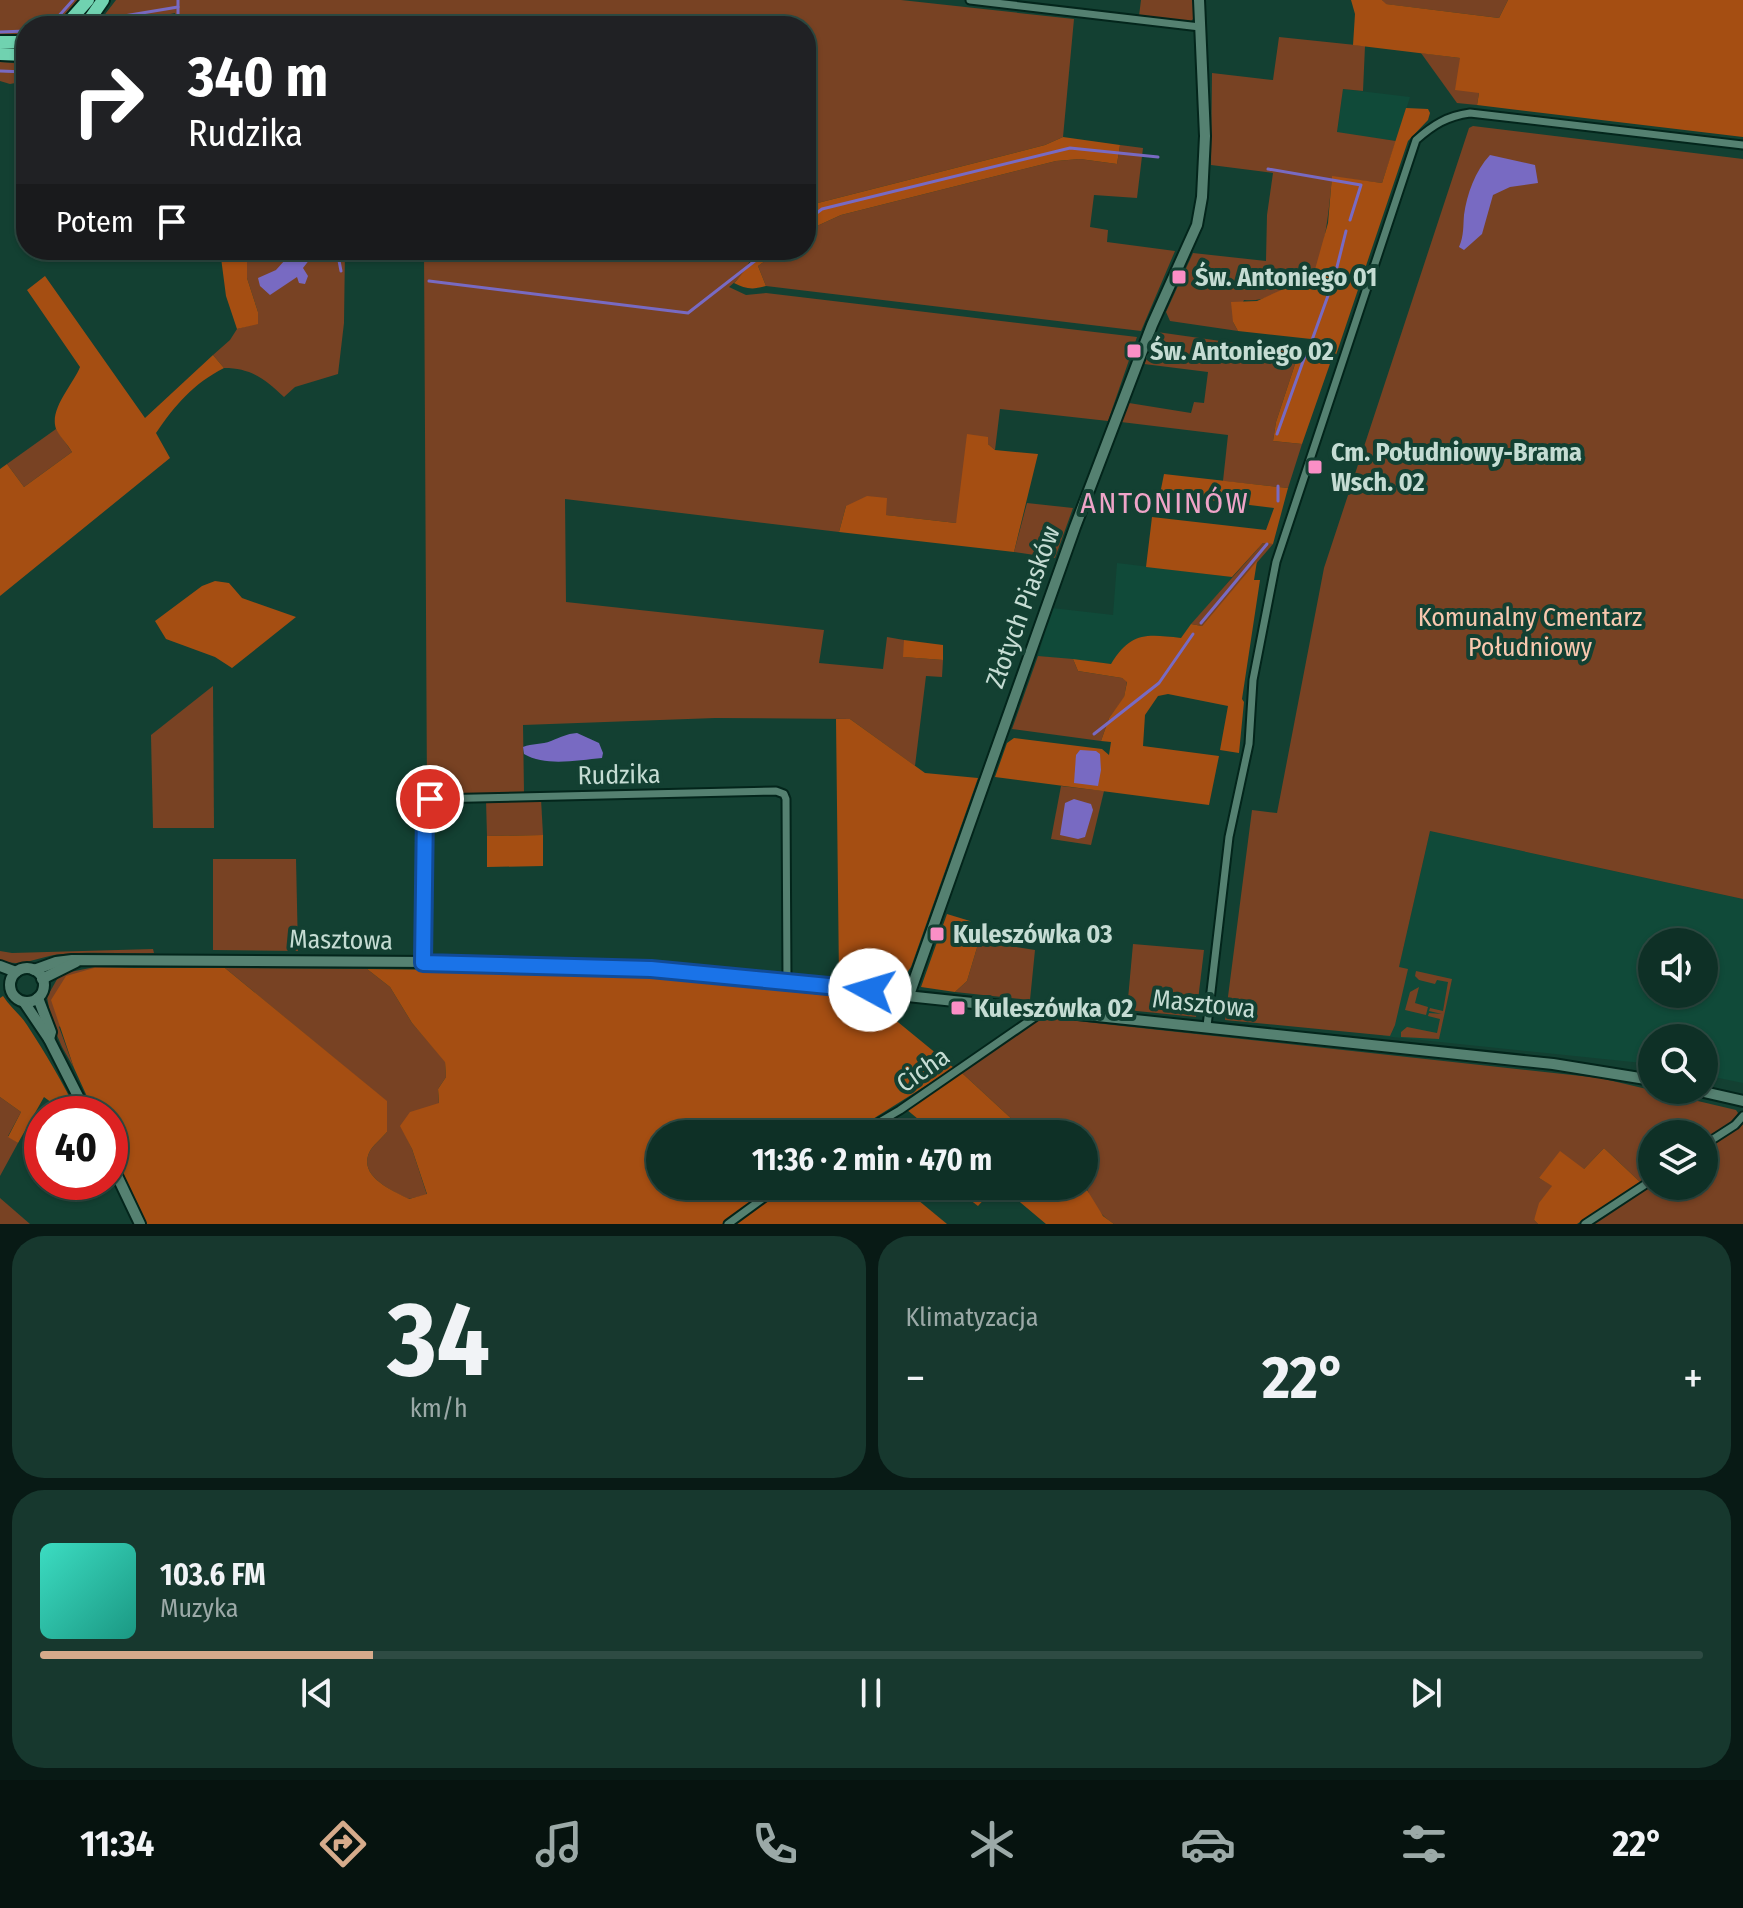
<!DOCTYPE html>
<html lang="pl">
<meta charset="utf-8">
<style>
:root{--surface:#0e3026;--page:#17382e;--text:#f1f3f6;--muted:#9ba9a7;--line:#2e4b43;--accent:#d6ab8b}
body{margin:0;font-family:"Fira Sans Condensed",sans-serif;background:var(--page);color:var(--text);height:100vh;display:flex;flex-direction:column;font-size:30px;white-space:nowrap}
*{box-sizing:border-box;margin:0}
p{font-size:26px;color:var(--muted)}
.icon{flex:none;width:44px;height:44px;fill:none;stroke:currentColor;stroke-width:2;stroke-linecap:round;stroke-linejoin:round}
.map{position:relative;height:1224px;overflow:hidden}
.side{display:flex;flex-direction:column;gap:12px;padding:12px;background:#081a15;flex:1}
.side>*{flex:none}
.hud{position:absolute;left:16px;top:16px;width:800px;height:244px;border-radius:32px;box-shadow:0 2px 6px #0004,0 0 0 2px var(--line);background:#202124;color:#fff;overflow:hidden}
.tools{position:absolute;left:1638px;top:928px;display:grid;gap:16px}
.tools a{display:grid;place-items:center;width:80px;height:80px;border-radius:50%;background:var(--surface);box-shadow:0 2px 6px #0004,0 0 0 2px var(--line);font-size:40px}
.speed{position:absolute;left:24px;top:1096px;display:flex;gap:16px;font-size:40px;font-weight:700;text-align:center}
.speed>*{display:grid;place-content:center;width:104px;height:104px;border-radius:50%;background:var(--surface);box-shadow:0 2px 6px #0004,0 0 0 2px var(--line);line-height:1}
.speed .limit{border:12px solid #d22;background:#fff;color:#111}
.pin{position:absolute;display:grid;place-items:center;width:68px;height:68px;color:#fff;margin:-34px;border:4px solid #fff;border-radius:50%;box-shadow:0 2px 8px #0007}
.me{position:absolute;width:88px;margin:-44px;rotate:276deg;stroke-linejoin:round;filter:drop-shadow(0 0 6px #0008)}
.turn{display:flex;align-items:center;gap:28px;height:168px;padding:0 40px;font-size:36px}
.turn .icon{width:104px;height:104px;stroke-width:2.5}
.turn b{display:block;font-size:56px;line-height:68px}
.then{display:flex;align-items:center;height:76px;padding:0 40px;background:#0003;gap:16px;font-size:30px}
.big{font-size:60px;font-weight:700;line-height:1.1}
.side .widget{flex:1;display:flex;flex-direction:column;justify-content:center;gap:12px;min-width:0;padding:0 28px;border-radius:32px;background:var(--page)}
.side .dial{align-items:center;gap:0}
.dial b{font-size:104px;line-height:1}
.song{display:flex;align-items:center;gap:24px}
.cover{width:96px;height:96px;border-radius:12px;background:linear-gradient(135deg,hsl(170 70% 55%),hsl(170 70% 35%))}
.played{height:8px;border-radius:4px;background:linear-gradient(90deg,var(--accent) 20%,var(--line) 20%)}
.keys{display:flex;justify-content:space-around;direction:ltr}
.heat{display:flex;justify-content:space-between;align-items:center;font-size:44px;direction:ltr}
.side .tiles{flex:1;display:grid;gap:12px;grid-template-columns:1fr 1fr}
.widget:last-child{grid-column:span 2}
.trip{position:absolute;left:646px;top:1120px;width:452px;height:80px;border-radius:40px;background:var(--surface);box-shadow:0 2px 6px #0004,0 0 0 2px var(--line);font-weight:700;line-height:80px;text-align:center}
.menu{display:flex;height:128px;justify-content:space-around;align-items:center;background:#06130f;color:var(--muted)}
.menu .icon{width:56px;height:56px}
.menu .selected{color:var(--accent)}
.menu b{font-size:36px;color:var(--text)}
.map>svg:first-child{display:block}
</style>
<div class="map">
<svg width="1743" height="1224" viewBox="0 0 1743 1224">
<rect width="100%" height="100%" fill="#134032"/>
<g fill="#104a39" fill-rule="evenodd">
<path d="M1343,89L1410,97L1396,141L1337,133Z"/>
<path d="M1117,563L1232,577L1181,638L1162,636L1111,664L1038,656L1052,608L1113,615Z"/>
<path d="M1430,831L1743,899V1083L1704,1075V1038H1652V1064L1383,1036ZM1652,942H1704V994H1652Z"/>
</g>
<g fill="#784223">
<path d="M0,0H84L58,26H26V39L0,38Z"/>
<path d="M116,0H901L1074,19L1063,137L1045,145L806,206V26H176L175,13L138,21L130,26H96Z"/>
<path d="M1141,0H1195V17L1191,21L1139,16Z"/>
<path d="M1382,0H1508L1499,18L1385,4Z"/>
<path d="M1279,37L1365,46L1363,91L1343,89L1337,132L1396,141L1382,183L1332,177C1330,198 1325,267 1308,280C1303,284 1296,283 1290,286C1274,294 1263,302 1244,300L1233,322L1238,331L1170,321L1166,312L1193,253L1266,261L1267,215L1273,173L1211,165L1212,73L1273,80Z"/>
<path d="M1421,53L1460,58L1479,93L1477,105L1457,103Z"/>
<path d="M0,62L26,64V81L10,84L0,81Z"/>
<path d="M1473,126L1743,159V899L1430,831L1399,967L1408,969L1395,1025L1390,1036L1225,1020L1252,810L1277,813L1324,568L1469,128Z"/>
<path d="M1120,145L1143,148L1137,198L1094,195L1090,227L1108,230L1107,242L1175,251L1141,331L766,286L758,266L780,250H806V231L841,215L1056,161L1080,159L1117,164Z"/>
<path d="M247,250H345L344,323L338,374L295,387L284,397C265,379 251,368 224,368L213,355L230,340L237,329L258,323V312L247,278Z"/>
<path d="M424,250H679L750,260L744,274L729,287L746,295L766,293L1137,337L1108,421L1000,409L995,450L988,444L956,523L885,515L846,506L839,532L565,499L566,602L824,630L819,663L883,669L887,637L904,640V657L943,660L942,677L926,676L915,766L850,719L715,718L523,725L524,792L427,795Z"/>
<path d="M1157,332L1299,352L1276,422L1273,441L1302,444L1288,488L1223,481L1228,435L1121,422L1129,403L1191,413L1194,402L1204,403L1208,372L1144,364Z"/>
<path d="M56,429L72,452L24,487L7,464Z"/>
<path d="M1027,503L1073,508L1055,558L1014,552Z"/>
<path d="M1263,543L1273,544L1202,626L1191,624Z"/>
<path d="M1038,656L1073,659L1078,671L1122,678L1127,681L1124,698L1109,718L1101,741L1012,729Z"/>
<path d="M213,686L214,828H153L151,735Z"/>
<path d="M1061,786L1104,791L1091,845L1051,839Z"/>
<path d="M541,799L543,835L487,836L486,800Z"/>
<path d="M213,859H296L298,951L213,950Z"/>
<path d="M979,941L1035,950L1030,1000L955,992L967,981Z"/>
<path d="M1133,944L1204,950L1196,1017L1127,1010Z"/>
<path d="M153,949L154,953C123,954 93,951 63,954C40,955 23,969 0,960V951L12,953Z"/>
<path d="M95,967L135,968L59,1027L74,1068L62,1047L48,1014L50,1013L47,997L60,974Z"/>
<path d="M225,968L367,969L390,987L412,1023L445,1061L446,1077L438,1089L439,1104L401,1126L412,1149L427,1195L408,1199C392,1190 359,1177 369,1153C372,1146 382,1138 387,1132L386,1101Z"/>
<path d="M1416,971L1452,979L1439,1039L1401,1037V1032L1407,1027L1437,1033L1440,1019L1428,1016L1429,1013L1442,1014L1429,1011L1430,1008L1443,1011L1448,982L1437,980L1435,984L1419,980L1415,976Z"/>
<path d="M1419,987L1415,1003L1428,1007L1426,1015L1405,1010L1410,992Z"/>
<path d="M1040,1017L1600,1078L1736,1110L1738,1113L1732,1123L1704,1140V1134H1652V1174L1640,1182L1604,1148L1584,1169L1539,1178L1553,1186L1534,1220L1538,1224H1114C1080,1201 1084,1171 1084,1134H1028L962,1073Z"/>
<path d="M0,1097L21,1112L8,1136L18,1143L0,1176Z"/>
<path d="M1743,1121V1224H1592L1652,1184L1704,1186V1150Z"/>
<path d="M0,1198L30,1224H0Z"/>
</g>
<g fill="#a54e12">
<path d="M1351,0H1382L1386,4L1499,18L1508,0H1743V137L1477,105L1479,93L1455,90L1460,58L1353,45L1355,14Z"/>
<path d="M1406,108L1428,109L1430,113L1428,120L1408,141L1335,358H1332L1302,444L1273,441L1276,422L1299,352L1324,356L1329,341L1238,331L1233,322L1231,302L1257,301L1290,286L1306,282L1314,273L1328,223L1332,176L1382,183Z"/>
<path d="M1063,137L1120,145L1117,164L1080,159L1056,161L841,215L806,231V206L1045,145Z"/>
<path d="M220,250H247V278L258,312V324L237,329L226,296Z"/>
<path d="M761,250H780L758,266L766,286C753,290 745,289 734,283C745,273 749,260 761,250Z"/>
<path d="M45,276L145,418L213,355L224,368C193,384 176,404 156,433L170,458L0,596V469L7,464L24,487L72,452C68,445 61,438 57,431C47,411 73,385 80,367L27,290Z"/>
<path d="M967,434L988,437V444L995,450L1038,454L1014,552L839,532L846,506L867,496L887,498L886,515L956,523Z"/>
<path d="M1164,474L1288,488L1273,544L1263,543L1232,577L1146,567L1152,517L1266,530L1274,508L1160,494Z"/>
<path d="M1257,561L1254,580H1260L1242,699L1244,702L1239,753L1220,750L1228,706L1168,694L1158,696L1145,715L1143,746L1219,756L1209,805L995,777L1007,743L1014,738L1102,749L1109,755L1111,742L1101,741L1109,718L1124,697L1127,682L1122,678L1078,671L1073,659L1111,664C1131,632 1145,634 1181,638L1191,624L1202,626Z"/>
<path d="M215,581L229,583L242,598L296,617L232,668L215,657L166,639L155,621L202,586Z"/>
<path d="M904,640L943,645V660L903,657Z"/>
<path d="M836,719H850L925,773L978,778L911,967C896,992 865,980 839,978Z"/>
<path d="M543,835V866L487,867V836Z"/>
<path d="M947,914L970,921L979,941L967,981L955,992L921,987Z"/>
<path d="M94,968H225L387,1101V1132C382,1138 372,1146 369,1153C359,1177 392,1190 409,1199L427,1194L412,1149L400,1126L410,1112L439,1103L438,1089L446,1077L445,1062L412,1023L390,987L367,969L602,972L871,1000L954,1068L849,1134H660V1186H776L724,1224H147L110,1146V1114H95L74,1068L51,1000L66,976Z"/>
<path d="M3,996C10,1007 20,1014 27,1025C46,1054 63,1083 78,1114H67L44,1097L18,1143L8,1137L21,1112L0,1097V998Z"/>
<path d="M962,1073L1028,1134H936L906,1109Z"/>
<path d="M1604,1148L1640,1182L1577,1224H1538L1534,1220L1539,1203L1552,1186L1539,1178L1560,1151L1584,1169Z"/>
<path d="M1084,1185L1103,1216L1114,1224H1046L1001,1186Z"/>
<path d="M787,1186H901L947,1224H736Z"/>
<path d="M952,1186H996L978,1206Z"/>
</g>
<g fill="#786ac2">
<path d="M1490,155L1535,165L1538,183L1510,187L1493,195L1482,234L1464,250L1459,247C1464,235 1463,227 1464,215C1467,194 1475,171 1490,155Z"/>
<path d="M294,250H317L303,268L308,276L305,284L299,283L297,277L270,295L260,286L258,278L276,270Z"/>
<path d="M577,733L599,743L603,753L602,758C578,760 546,767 524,754L523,747C532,743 542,745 551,741C561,737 566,734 577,733Z"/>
<path d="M1080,750L1096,751L1100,754L1101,770L1098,786L1074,783L1076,755Z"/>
<path d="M1074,799L1091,804L1093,810L1085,837L1078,839L1060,835L1065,803Z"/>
</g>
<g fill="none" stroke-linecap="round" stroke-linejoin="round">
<g stroke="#786ac2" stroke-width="3">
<path d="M178,0V26"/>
<path d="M42,26L57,18L73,0"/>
<path d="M109,26L124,16L178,7"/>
<path d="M0,32L26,31"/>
<path d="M0,71L26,72"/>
<path d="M1268,169L1361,185L1350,220"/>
<path d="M806,221L822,209L1070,148L1158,157"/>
<path d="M337,250L341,271"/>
<path d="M429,281L688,313L769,250"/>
<path d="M1312,340L1334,279L1346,231"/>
<path d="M1277,434L1305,356"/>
<path d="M1278,501V486"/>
<path d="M1201,623L1267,544"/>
<path d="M1094,734L1159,683L1193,634"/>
</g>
<g stroke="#03251b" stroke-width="11">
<g id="street">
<path d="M970,0L1200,27"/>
<path d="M423,963L425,809L430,799L776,791L784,794L786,799L787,982"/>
<path d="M1207,1026L1229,837L1249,744L1253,680L1276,562L1416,140C1433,125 1447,116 1470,113L1743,145"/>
<path d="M859,1134L900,1110L1045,1010"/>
<path d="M1704,1145L1735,1125L1743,1116"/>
<path d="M728,1224L780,1186"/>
<path d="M1585,1224L1652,1180"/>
</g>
</g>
<g stroke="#03251b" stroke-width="14">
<g id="secondary">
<path d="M0,966L16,972"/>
<circle cx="27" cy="985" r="17"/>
<path d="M34,970L56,962L72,960L432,962L651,969L1553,1064L1652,1080"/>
<path d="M42,979L76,962"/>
<path d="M909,995L1075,527L1152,325L1197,225L1202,197L1205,136L1199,0"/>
<path d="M38,998L51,1032L49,1039"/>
<path d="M24,1002L49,1039L87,1114"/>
<path d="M1695,1090L1743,1101"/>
<path d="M110,1161L140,1224"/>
</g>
</g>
<g stroke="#03251b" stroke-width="16">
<g id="highway">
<path d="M65,26L88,0"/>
<path d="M85,26L103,0"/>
<path d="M0,42H26"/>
<path d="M0,54L26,55"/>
</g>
</g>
<use href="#street" stroke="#558171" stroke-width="7"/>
<use href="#secondary" stroke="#558171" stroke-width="10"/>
<use href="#highway" stroke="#70d2b0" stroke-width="12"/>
</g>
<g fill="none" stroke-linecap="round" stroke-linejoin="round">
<g stroke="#114b97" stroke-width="20">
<path id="route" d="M430,799L425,809L423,963L651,969L870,990"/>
</g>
<use href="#route" stroke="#1a73e8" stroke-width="14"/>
</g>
<g fill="#fa8fc6" stroke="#134032" stroke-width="3">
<rect x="1171" y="269" width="16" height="16" rx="4"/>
<rect x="1126" y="343" width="16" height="16" rx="4"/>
<rect x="1307" y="459" width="16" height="16" rx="4"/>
<rect x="929" y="926" width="16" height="16" rx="4"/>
<rect x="950" y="1000" width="16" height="16" rx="4"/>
</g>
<g text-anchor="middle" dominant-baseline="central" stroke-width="8" stroke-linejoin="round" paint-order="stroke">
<g font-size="26" font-weight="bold" fill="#c5dcd3" stroke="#134032" text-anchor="start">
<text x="1195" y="277">Św. Antoniego 01</text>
<text x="1150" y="351">Św. Antoniego 02</text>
<text x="1331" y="452">Cm. Południowy-Brama<tspan x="1331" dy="30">Wsch. 02</tspan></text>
<text x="953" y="934">Kuleszówka 03</text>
<text x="974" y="1008">Kuleszówka 02</text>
</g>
<g font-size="26" fill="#c5dcd3" stroke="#134032">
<text transform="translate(1023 607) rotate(-70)">Złotych Piasków</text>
<text transform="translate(619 775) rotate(-1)">Rudzika</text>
<text transform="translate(341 940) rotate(1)">Masztowa</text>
<text transform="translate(1204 1004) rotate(6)">Masztowa</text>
<text transform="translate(923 1070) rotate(-35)">Cicha</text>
</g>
<g font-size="26" fill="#f8c8af" stroke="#134032">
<text x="1530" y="617">Komunalny Cmentarz<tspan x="1530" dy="30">Południowy</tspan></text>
</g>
<g font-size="30" letter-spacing="2" fill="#efa4c8" stroke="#134032">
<text x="1165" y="503">ANTONINÓW</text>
</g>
</g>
</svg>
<div class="tools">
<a><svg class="icon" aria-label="sound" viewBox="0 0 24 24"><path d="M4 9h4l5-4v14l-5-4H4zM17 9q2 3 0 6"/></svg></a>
<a><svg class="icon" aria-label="search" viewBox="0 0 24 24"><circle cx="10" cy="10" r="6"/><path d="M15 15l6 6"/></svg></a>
<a><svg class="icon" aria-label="layers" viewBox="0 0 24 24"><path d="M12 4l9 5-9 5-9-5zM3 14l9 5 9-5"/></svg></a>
</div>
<div class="speed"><div class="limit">40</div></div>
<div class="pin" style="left:430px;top:799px;background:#d93025"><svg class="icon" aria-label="arrive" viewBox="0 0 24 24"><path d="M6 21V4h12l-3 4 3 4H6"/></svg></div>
<svg class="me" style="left:870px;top:990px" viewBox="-20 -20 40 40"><circle r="19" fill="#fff"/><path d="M0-13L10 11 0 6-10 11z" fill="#1a73e8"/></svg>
<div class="trip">11:36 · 2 min · 470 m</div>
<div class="hud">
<div class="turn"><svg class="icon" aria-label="right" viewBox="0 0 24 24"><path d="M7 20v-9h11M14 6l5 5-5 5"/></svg><div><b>340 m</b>Rudzika</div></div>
<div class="then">Potem<svg class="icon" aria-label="arrive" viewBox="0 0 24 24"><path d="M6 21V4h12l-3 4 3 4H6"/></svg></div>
</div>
</div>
<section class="side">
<div class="tiles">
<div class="widget dial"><b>34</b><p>km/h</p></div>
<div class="widget"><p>Klimatyzacja</p>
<div class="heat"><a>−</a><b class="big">22°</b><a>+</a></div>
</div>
<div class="widget">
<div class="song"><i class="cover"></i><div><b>103.6 FM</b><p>Muzyka</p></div></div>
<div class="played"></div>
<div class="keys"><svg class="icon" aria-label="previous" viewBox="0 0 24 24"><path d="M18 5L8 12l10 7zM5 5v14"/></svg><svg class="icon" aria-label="pause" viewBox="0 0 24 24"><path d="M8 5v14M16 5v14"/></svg><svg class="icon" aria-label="next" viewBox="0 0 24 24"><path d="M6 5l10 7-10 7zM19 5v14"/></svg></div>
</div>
</div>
</section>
<nav class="menu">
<b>11:34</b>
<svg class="icon selected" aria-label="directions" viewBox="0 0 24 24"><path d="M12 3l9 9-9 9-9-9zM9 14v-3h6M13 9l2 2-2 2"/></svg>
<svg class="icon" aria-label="music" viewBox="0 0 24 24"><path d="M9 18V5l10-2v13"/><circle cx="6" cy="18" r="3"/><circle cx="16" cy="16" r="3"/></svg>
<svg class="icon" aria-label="phone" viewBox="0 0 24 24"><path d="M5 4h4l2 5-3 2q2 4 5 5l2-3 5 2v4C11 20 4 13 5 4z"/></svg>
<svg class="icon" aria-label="climate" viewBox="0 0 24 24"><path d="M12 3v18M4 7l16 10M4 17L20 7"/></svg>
<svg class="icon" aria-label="car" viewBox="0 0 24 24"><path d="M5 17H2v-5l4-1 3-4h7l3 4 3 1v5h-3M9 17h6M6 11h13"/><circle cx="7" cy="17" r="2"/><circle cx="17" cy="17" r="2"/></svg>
<svg class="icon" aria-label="filters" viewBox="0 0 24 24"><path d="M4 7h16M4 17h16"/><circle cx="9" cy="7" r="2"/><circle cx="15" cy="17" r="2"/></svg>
<b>22°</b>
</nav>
